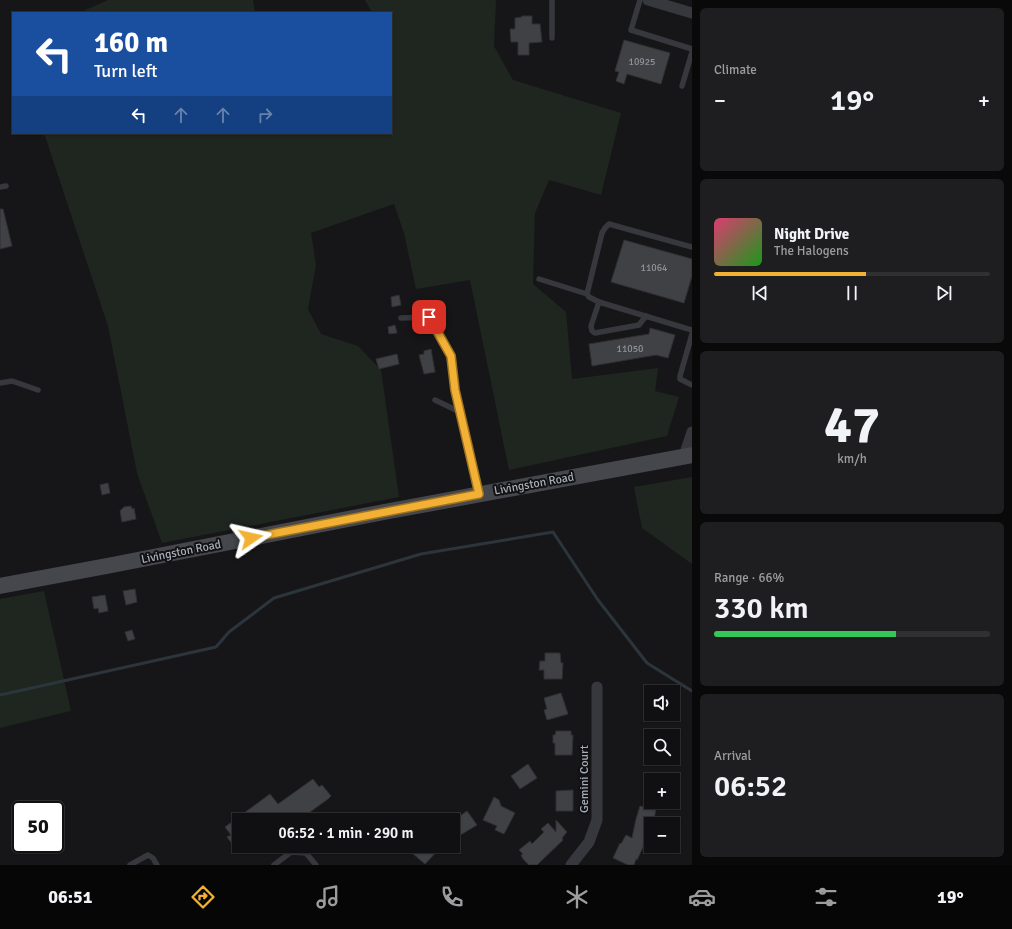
<!DOCTYPE html>
<meta charset="utf-8">
<style>
:root{--surface:#101012;--page:#1e1e20;--text:#f1f3f6;--muted:#9c9d9f;--line:#303032;--accent:#f2b134}
body{margin:0;font-family:Signika,sans-serif;background:var(--page);color:var(--text);height:100vh;display:flex;flex-direction:column;font-size:15px;white-space:nowrap}
*{box-sizing:border-box;margin:0}
p{font-size:13px;color:var(--muted)}
.icon{flex:none;width:22px;height:22px;fill:none;stroke:currentColor;stroke-width:2;stroke-linecap:round;stroke-linejoin:round}
.map{position:relative;flex:1;overflow:hidden}
.details{display:flex;flex-direction:column;gap:8px;padding:8px;background:#09090a;width:320px}
.details>*{flex:none}
.top-card{position:absolute;left:12px;top:12px;width:380px;height:122px;border-radius:0px;box-shadow:0 1px 3px #0004,0 0 0 1px var(--line);background:#1a4fa0;color:#fff;overflow:hidden}
.controls{position:absolute;left:644px;top:685px;display:grid;gap:8px}
.controls a{display:grid;place-items:center;width:36px;height:36px;border-radius:0px;background:var(--surface);box-shadow:0 1px 3px #0004,0 0 0 1px var(--line);font-size:20px}
.speed{position:absolute;left:12px;top:801px;display:flex;gap:8px;font-size:20px;font-weight:700;text-align:center}
.speed>*{display:grid;place-content:center;width:52px;height:52px;border-radius:50%;background:var(--surface);box-shadow:0 1px 3px #0004,0 0 0 1px var(--line);line-height:1}
.speed .limit{border:2px solid #111;border-radius:6px;background:#fff;color:#111}
.pin{position:absolute;display:grid;place-items:center;width:34px;height:34px;color:#fff;margin:-17px;border-radius:8px;box-shadow:0 2px 6px #0006}
.me{position:absolute;width:44px;margin:-22px;rotate:79deg;stroke-linejoin:round;filter:drop-shadow(0 0 3px #0008)}
.turn{display:flex;align-items:center;gap:14px;height:84px;padding:0 16px;font-size:18px}
.turn .icon{width:52px;height:52px;stroke-width:2.5}
.turn b{display:block;font-size:28px;line-height:34px}
.lanes{display:flex;align-items:center;height:38px;padding:0 16px;background:#0003;justify-content:center;gap:20px;direction:ltr}
.lanes .off{opacity:.35}
.big{font-size:30px;font-weight:600;line-height:1.1}
.details .widget{flex:1;display:flex;flex-direction:column;justify-content:center;gap:6px;min-width:0;padding:0 14px;border-radius:6px;background:var(--page)}
.details .dial{align-items:center;gap:0}
.dial b{font-size:52px;line-height:1}
.song{display:flex;align-items:center;gap:12px}
.cover{width:48px;height:48px;border-radius:6px;background:linear-gradient(135deg,hsl(340 70% 55%),hsl(120 70% 35%))}
.played{height:4px;border-radius:2px;background:linear-gradient(90deg,var(--accent) 55%,var(--line) 55%)}
.keys{display:flex;justify-content:space-around;direction:ltr}
.heat{display:flex;justify-content:space-between;align-items:center;font-size:22px;direction:ltr}
.charge{height:6px;border-radius:3px;background:linear-gradient(90deg,#34c759 66%,var(--line) 0)}
.trip{position:absolute;left:232px;top:813px;width:228px;height:40px;border-radius:0px;background:var(--surface);box-shadow:0 1px 3px #0004,0 0 0 1px var(--line);font-weight:600;line-height:40px;text-align:center}
.tab-bar{display:flex;height:64px;justify-content:space-around;align-items:center;background:#060607;color:var(--muted)}
.tab-bar .icon{width:28px;height:28px}
.tab-bar .on{color:var(--accent)}
.tab-bar b{font-size:18px;color:var(--text)}
main{display:flex;flex:1;min-height:0}
.map>svg:first-child{display:block}
</style>
<main>
<div class="map">
<svg width="692" height="865" viewBox="0 0 692 865">
<rect width="100%" height="100%" fill="#161618"/>
<g fill="#1e261f">
<path d="M108,0H253L255,13H79Z"/>
<path d="M365,0H496L494,46L513,80L621,113L601,195L549,180L535,213L533,284L566,312L572,379L658,368L655,391L679,397L667,436L509,470L470,280L416,289L404,233L394,204L311,233L316,265L308,309L321,334L358,346L381,370L399,497L162,543L137,473L108,326L44,133H391V13H372Z"/>
<path d="M692,477V564L642,528L634,487Z"/>
<path d="M44,591L71,711L0,728V599Z"/>
</g>
<g fill="none" stroke-linecap="round" stroke-linejoin="round">
<path stroke="#2c353c" stroke-width="3" d="M0,695L216,647L229,632L274,598L421,554L553,532L598,600L647,663L692,691"/>
</g>
<g fill="#404145" stroke="#303034">
<path d="M522,16H532V24H540L542,42L529,43V55H518V42H511L510,29H515V18L522,17Z"/>
<path d="M624,40L670,53L661,84L627,74L624,84L616,81L619,72L615,71Z"/>
<path d="M0,209H3L12,246L0,249Z"/>
<path d="M624,240L692,259V276L684,303L611,282Z"/>
<path d="M399,295L401,305L392,307L391,297Z"/>
<path d="M395,325L397,333L389,334L388,327Z"/>
<path d="M650,328L675,335L668,358L656,355L592,366L589,344L649,334Z"/>
<path d="M431,349L435,372L424,374L419,355L424,354V351Z"/>
<path d="M397,354L399,364L379,369L376,359Z"/>
<path d="M108,483L110,493L102,495L100,485Z"/>
<path d="M131,506L132,509L134,508L136,519L122,522L120,511L124,507Z"/>
<path d="M135,589L137,602L126,605L123,591Z"/>
<path d="M105,595L108,611L99,613L98,608L94,609L92,597Z"/>
<path d="M132,630L135,639L128,641L125,632Z"/>
<path d="M545,653H560L561,663H563L562,679H544V670H539L540,661H545Z"/>
<path d="M561,693L568,714L547,720L544,710L547,709L544,698Z"/>
<path d="M556,731H571V735H573L572,755H555V743H553V735H555Z"/>
<path d="M528,764L537,778L520,789L511,776Z"/>
<path d="M313,779L319,787L322,785L331,796L328,799L299,820H239V853L227,837L231,835L225,827L270,794L278,804Z"/>
<path d="M573,790V811H556V791Z"/>
<path d="M494,797L499,800L501,806L515,813L504,834L495,830L497,826L483,820Z"/>
<path d="M640,806L656,809L653,824H651V844L645,843L637,860L636,859L634,865H628L613,858L620,843L621,844L626,835L632,838L636,819Z"/>
<path d="M467,811L477,825L457,837L453,831V821Z"/>
<path d="M556,820L567,832L562,838L563,840L537,865H529L523,859L521,855L523,854L519,850L530,841L532,844L544,832L541,829L548,823L556,832Z"/>
<path d="M418,846H442L425,864L412,853Z"/>
</g>
<g fill="none" stroke-linecap="round" stroke-linejoin="round">
<g stroke="#37383d" stroke-width="5.5">
<path d="M552,0V38"/>
<path d="M640,0L631,30L692,49"/>
<path d="M682,86L692,52"/>
<path d="M0,187L6,186"/>
<path d="M692,247L609,224L605,228L602,233L587,294L589,297L599,302L692,330"/>
<path d="M539,279L587,294"/>
<path d="M599,302L591,326L592,331L595,333L639,325L646,316"/>
<path d="M401,318L429,317L451,356L455,390L460,412"/>
<path d="M692,334L680,376V379L692,385"/>
<path d="M0,383L12,381L38,390"/>
<path d="M435,400L460,412L479,493"/>
<path d="M335,820L342,815"/>
<path d="M306,853L308,846"/>
<path d="M130,865L148,855L153,858L157,865"/>
<path d="M274,865L291,852L306,853L316,865"/>
</g>
<g stroke="#37383d" stroke-width="11">
<path d="M648,0L692,13"/>
<path d="M684,456L692,432"/>
<path d="M571,865L589,842L597,820V687"/>
</g>
<path stroke="#45474d" stroke-width="16" d="M0,586L112,565L384,512L692,455"/>
</g>
<g fill="none" stroke-linecap="round" stroke-linejoin="round">
<g stroke="#9d7322" stroke-width="10">
<path id="route" d="M251,538L479,494L455,390L451,356L429,317"/>
</g>
<use href="#route" stroke="#f2b134" stroke-width="7"/>
</g>
<g text-anchor="middle" dominant-baseline="central" stroke-width="4" stroke-linejoin="round" paint-order="stroke">
<g font-size="10" fill="#8e929b">
<text x="642" y="62">10925</text>
<text x="654" y="268">11064</text>
<text x="630" y="349">11050</text>
</g>
<g font-size="12" fill="#a8adb8" stroke="#111113">
<text transform="translate(534 484) rotate(-10)">Livingston Road</text>
<text transform="translate(181 552) rotate(-11)">Livingston Road</text>
<text transform="translate(584 779) rotate(-90)">Gemini Court</text>
</g>
</g>
</svg>
<div class="controls">
<a><svg class="icon" aria-label="sound" viewBox="0 0 24 24"><path d="M4 9h4l5-4v14l-5-4H4zM17 9q2 3 0 6"/></svg></a>
<a><svg class="icon" aria-label="search" viewBox="0 0 24 24"><circle cx="10" cy="10" r="6"/><path d="M15 15l6 6"/></svg></a>
<a>+</a>
<a>−</a>
</div>
<div class="speed"><div class="limit">50</div></div>
<div class="pin" style="left:429px;top:317px;background:#d93025"><svg class="icon" aria-label="arrive" viewBox="0 0 24 24"><path d="M6 21V4h12l-3 4 3 4H6"/></svg></div>
<svg class="me" style="left:251px;top:538px" viewBox="-20 -20 40 40"><path d="M0-17L14 15 0 8-14 15z" fill="#f2b134" stroke="#fff" stroke-width="4"/></svg>
<div class="trip">06:52 · 1 min · 290 m</div>
<div class="top-card">
<div class="turn"><svg class="icon" aria-label="left" viewBox="0 0 24 24"><path d="M17 20v-9H6M10 6l-5 5 5 5"/></svg><div><b>160 m</b>Turn left</div></div>
<div class="lanes"><svg class="icon" aria-label="left" viewBox="0 0 24 24"><path d="M17 20v-9H6M10 6l-5 5 5 5"/></svg><svg class="icon off" aria-label="ahead" viewBox="0 0 24 24"><path d="M12 20V5M6 11l6-6 6 6"/></svg><svg class="icon off" aria-label="ahead" viewBox="0 0 24 24"><path d="M12 20V5M6 11l6-6 6 6"/></svg><svg class="icon off" aria-label="right" viewBox="0 0 24 24"><path d="M7 20v-9h11M14 6l5 5-5 5"/></svg></div>
</div>
</div>
<section class="details">
<div class="widget"><p>Climate</p>
<div class="heat"><a>−</a><b class="big">19°</b><a>+</a></div>
</div>
<div class="widget">
<div class="song"><i class="cover"></i><div><b>Night Drive</b><p>The Halogens</p></div></div>
<div class="played"></div>
<div class="keys"><svg class="icon" aria-label="previous" viewBox="0 0 24 24"><path d="M18 5L8 12l10 7zM5 5v14"/></svg><svg class="icon" aria-label="pause" viewBox="0 0 24 24"><path d="M8 5v14M16 5v14"/></svg><svg class="icon" aria-label="next" viewBox="0 0 24 24"><path d="M6 5l10 7-10 7zM19 5v14"/></svg></div>
</div>
<div class="widget dial"><b>47</b><p>km/h</p></div>
<div class="widget"><p>Range · 66%</p><b class="big">330 km</b><div class="charge"></div></div>
<div class="widget"><p>Arrival</p><b class="big">06:52</b></div>
</section>
</main>
<nav class="tab-bar">
<b>06:51</b>
<svg class="icon on" aria-label="directions" viewBox="0 0 24 24"><path d="M12 3l9 9-9 9-9-9zM9 14v-3h6M13 9l2 2-2 2"/></svg>
<svg class="icon" aria-label="music" viewBox="0 0 24 24"><path d="M9 18V5l10-2v13"/><circle cx="6" cy="18" r="3"/><circle cx="16" cy="16" r="3"/></svg>
<svg class="icon" aria-label="phone" viewBox="0 0 24 24"><path d="M5 4h4l2 5-3 2q2 4 5 5l2-3 5 2v4C11 20 4 13 5 4z"/></svg>
<svg class="icon" aria-label="climate" viewBox="0 0 24 24"><path d="M12 3v18M4 7l16 10M4 17L20 7"/></svg>
<svg class="icon" aria-label="car" viewBox="0 0 24 24"><path d="M5 17H2v-5l4-1 3-4h7l3 4 3 1v5h-3M9 17h6M6 11h13"/><circle cx="7" cy="17" r="2"/><circle cx="17" cy="17" r="2"/></svg>
<svg class="icon" aria-label="filters" viewBox="0 0 24 24"><path d="M4 7h16M4 17h16"/><circle cx="9" cy="7" r="2"/><circle cx="15" cy="17" r="2"/></svg>
<b>19°</b>
</nav>
